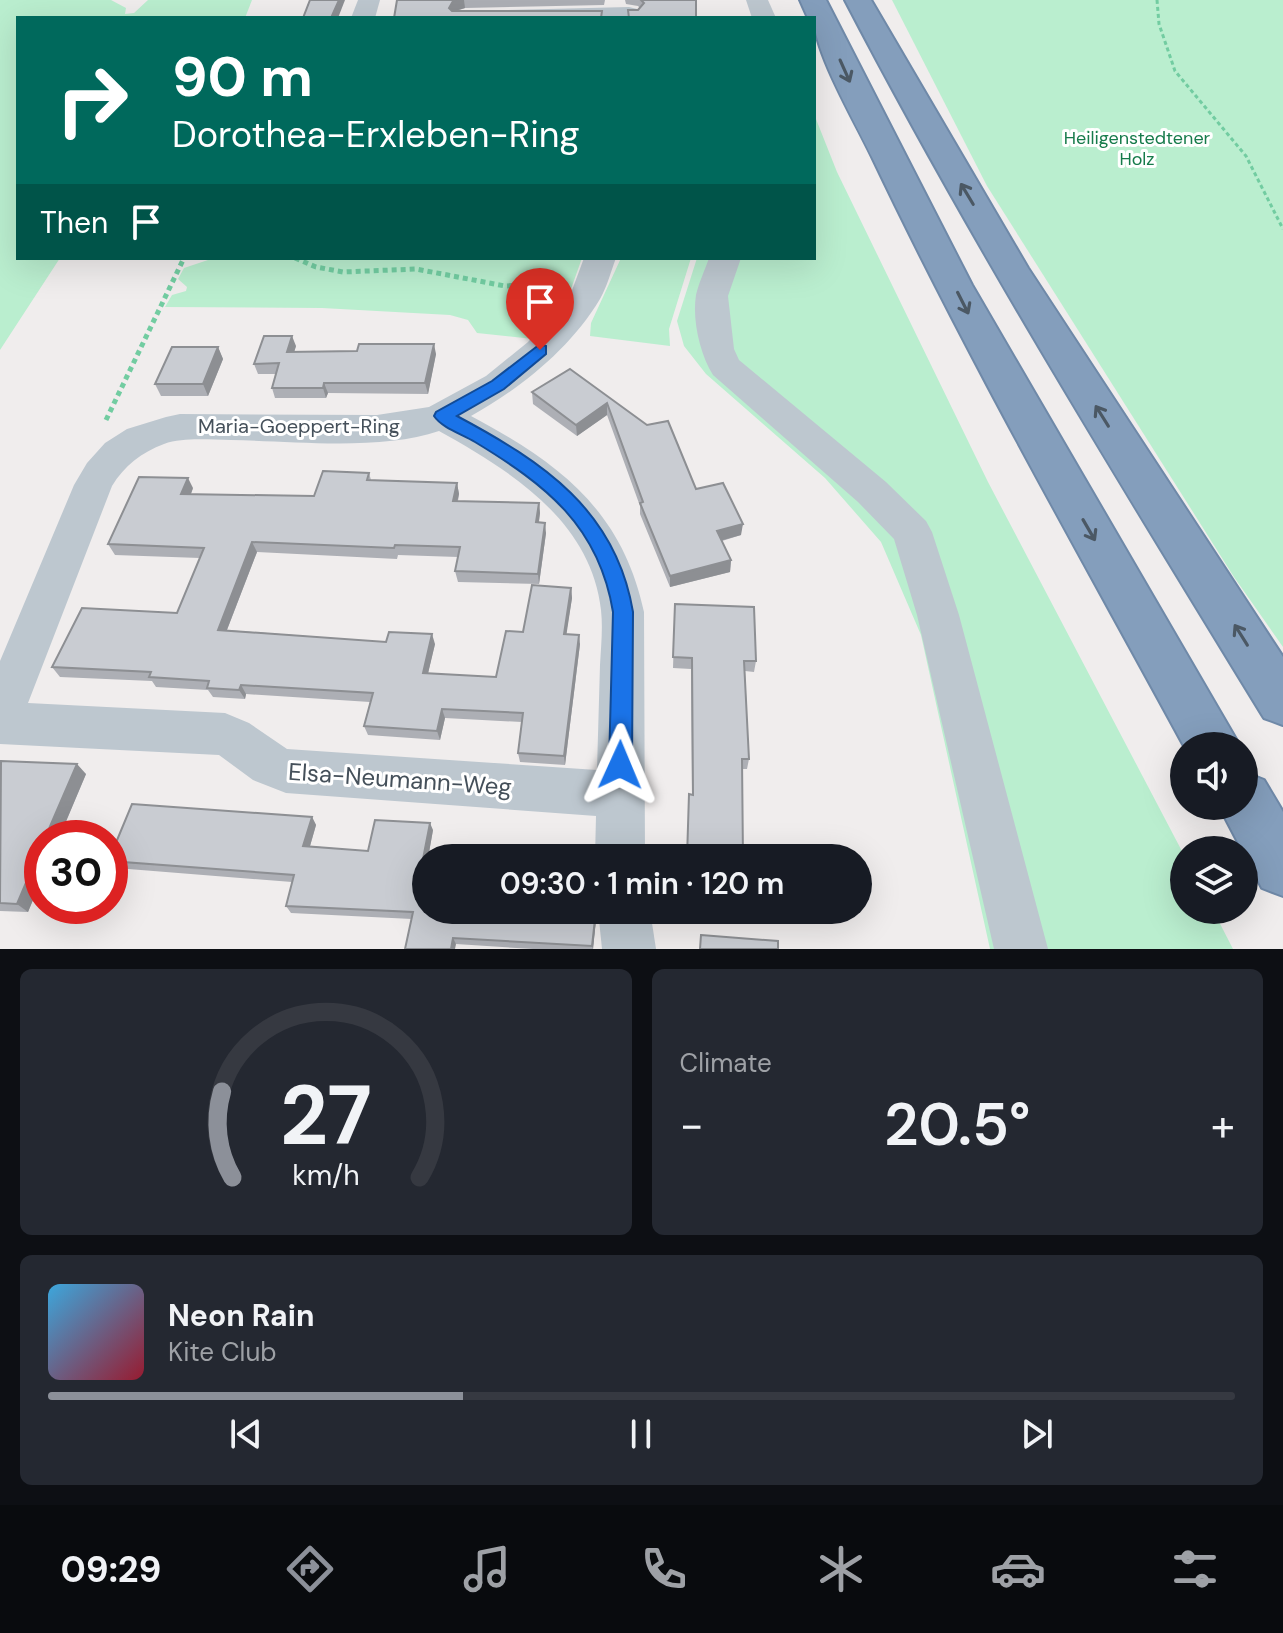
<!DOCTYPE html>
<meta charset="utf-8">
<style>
:root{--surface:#171b24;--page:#242831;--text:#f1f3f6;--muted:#9ea1a6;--line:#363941;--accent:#8c9099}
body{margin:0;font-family:"DM Sans",sans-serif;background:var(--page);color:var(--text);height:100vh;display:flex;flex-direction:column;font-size:30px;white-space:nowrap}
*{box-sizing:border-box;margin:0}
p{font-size:26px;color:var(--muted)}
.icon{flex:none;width:44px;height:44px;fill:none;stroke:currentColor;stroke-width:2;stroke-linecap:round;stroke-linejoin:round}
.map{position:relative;height:949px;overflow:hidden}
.side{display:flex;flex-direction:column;gap:20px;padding:20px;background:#0d0f14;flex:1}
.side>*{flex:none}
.banner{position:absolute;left:16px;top:16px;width:800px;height:244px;border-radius:0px;box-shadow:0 8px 32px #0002;background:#00695c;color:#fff;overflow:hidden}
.controls{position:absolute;left:1170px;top:732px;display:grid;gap:16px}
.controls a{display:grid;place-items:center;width:88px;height:88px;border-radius:50%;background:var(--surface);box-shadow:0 8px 32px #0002;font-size:40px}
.speed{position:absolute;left:24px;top:820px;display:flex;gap:16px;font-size:40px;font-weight:700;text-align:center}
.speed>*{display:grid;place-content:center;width:104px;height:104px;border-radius:50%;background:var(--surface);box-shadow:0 8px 32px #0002;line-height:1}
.speed .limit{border:12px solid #d22;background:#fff;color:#111}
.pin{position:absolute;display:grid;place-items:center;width:68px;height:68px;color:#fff;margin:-82px -34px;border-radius:50% 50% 50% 0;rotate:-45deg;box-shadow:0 0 8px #0007}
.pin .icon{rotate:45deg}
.me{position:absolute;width:88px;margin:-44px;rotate:1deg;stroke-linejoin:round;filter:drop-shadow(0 0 6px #0008)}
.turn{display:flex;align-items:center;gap:28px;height:168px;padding:0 24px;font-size:36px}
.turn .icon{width:104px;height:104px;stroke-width:2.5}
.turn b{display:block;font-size:56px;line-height:68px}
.then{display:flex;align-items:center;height:76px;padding:0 24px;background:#0003;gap:16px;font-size:30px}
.big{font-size:60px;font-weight:600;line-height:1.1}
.side .card{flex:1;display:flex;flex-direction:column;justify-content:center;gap:12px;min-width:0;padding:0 28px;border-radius:12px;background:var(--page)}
.side .dial{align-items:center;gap:0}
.dial svg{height:208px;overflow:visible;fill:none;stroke:var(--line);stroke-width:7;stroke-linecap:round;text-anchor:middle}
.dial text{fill:var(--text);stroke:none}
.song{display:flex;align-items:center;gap:24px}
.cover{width:96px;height:96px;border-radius:12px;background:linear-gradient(135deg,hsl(200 70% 55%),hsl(350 70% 35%))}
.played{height:8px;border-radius:4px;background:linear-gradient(90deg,var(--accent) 35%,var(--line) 35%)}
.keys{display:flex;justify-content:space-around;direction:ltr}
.heat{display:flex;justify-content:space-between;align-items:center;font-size:44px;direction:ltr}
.side .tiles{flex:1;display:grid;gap:20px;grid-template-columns:1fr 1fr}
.card:last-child{grid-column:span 2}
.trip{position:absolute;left:412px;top:844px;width:460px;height:80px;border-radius:40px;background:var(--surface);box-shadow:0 8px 32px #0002;font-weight:600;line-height:80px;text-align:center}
.tab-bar{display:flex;height:128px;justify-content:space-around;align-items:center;background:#090b0e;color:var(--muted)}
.tab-bar .icon{width:56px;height:56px}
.tab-bar .current{color:var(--accent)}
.tab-bar b{font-size:36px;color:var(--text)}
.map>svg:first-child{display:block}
</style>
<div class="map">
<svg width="1283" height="949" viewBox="0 0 1283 949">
<rect width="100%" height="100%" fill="#f0eded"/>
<g fill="#baeecf">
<path d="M0,0H111L126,8L125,14L134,13L148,0H252L245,18H18V258H60L0,350Z"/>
<path d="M892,0H1283V647L1234,577L987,186Z"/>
<path d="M814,114L837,172L988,482L1184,855V910H1213L1233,949H990L921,635L881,542L825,478L706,374L684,346L677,321L697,258H814Z"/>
<path d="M214,258H582L571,289L533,339L477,333L468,320L450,315L322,308L165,307L172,295L186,291L187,287L178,279L184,268Z"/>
<path d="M621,258H691L669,329L670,346L590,336L591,323Z"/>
</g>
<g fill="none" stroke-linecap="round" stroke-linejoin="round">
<g stroke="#6f89a8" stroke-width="4">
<g id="highway">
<path d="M800,0H826L972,285L1240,746H1184C1078,551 967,357 872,157C856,123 814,52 814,18H808Z"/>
<path d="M845,0H871L1028,268L1283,657V725L1264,718C1119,481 973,246 845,0Z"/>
<path d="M1244,772L1264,780L1283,812V896L1262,888L1219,806H1244Z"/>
</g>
</g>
<path stroke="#72cca1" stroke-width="3" stroke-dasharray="4 3" stroke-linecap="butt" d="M1157,0L1159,24L1175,71L1246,156L1283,229"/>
<g stroke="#72cca1" stroke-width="5" stroke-dasharray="5 4" stroke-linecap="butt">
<path d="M295,258L316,267L343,272L416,269L505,286L558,283"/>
<path d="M106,420L184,258"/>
</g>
<g fill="#bdc7cf" fill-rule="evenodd">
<path d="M358,0H380L375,18H351Z"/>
<path d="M746,0H768L776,18H752Z"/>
<path d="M629,7L637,9L641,14L638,18H453L457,13L465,11Z"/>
<path d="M584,258H616C611,271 607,287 600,299C570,349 521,388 471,416C559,463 622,510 644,612L645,858H595L596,816L286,793L253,780L219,755L0,744V661L74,485L87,463L105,443L127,429L166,417L180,414L377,415L429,407L486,376L528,342L571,293ZM439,431C511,471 591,521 601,610C603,628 601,647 600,665C599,700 598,735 597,770L287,749L249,723L225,713L28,703L112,486C124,466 142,452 164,444C184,437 209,440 231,440C292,441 382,451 439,431Z"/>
<path d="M709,258H741L728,296L734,349L739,360L886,482L926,521L932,532L959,615L1048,949H994L917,615L894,539L858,502L713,375C700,354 692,320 696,295C699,282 705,270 709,258Z"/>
<path d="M598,910H650L656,949H602Z"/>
</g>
<use href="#highway" fill="#849ebc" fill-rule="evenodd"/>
</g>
<g fill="#adafb5">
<path d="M397,0H605L604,5L465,8L456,11H602V18H394Z"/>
<path d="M625,0H696V18H628V10H638L640,8L638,6L626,4Z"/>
<path d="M296,346L294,352L436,354L428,394L328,393L326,398H275L272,388L276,374H258L254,364Z"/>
<path d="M218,347L223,359L208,396H161L155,384Z"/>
<path d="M570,369L696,489L741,535L722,541L731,560L730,572L670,587L640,514V506L607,415L577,436L533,404L532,392Z"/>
<path d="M369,473L371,480L457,483L459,494L458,501L539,503L540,513L539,522L546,533L539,584L458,582L455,571L458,557L398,555L397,559L257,552L227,630L386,642L435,644L428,673L496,677L523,632L571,588L572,598L566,634L580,644L565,765L520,762L518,753L522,722L445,718L440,740L368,735L364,726L370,702L246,694L245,699L213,697L208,690L156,687L152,681L60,677L52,667L177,613L200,558L115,555L108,544L193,488L191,494L314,496Z"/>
<path d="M675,604L756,661L754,672L745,671L749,759L747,769H742L692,795L691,669L673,668Z"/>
<path d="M0,763L86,774L59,838H42V878L28,912L0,911Z"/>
<path d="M312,817L316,825L310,846L368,851L433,830L428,858H426V869L422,889L426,910H597L593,949H533L456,944L412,919L291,913L286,906L292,882L116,868L110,862V857Z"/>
</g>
<g fill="#8d8f93">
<path d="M339,0H345L338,18H331Z"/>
<path d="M456,0H464L465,8L455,11L450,18L449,8L453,1Z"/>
<path d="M292,336L296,346L291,362L287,352Z"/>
<path d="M434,344L436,354L428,394L425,383Z"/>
<path d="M218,347L223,359L208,396L203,384Z"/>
<path d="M324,383L328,393L326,398L323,388Z"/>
<path d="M607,403V415L577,436L576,425Z"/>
<path d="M188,478L193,488L187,504L181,494Z"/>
<path d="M457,483L459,494L455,511L453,501Z"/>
<path d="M539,503L540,513L537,533L536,522Z"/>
<path d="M545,523L546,533L539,584L538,574Z"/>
<path d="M743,524L741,535L716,542L717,531Z"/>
<path d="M252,542L257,552L223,640L218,630Z"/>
<path d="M731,560L730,572L670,587V576Z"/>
<path d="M571,588L572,598L565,644L564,634Z"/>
<path d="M432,634L435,644L426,682L423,673Z"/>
<path d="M579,635L580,644L565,765L564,756Z"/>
<path d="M241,685L246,694L245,699L239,690Z"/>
<path d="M442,709L445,718L440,740L437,731Z"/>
<path d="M77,764L86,774L59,838H45Z"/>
<path d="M312,817L316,825L308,853L303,846Z"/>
<path d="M430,823L433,830L428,858H426V869L420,902L416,895Z"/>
<path d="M42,845V878L28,912L17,904Z"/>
<path d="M596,910H597L593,949L592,946Z"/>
<path d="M453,938L456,944L455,949H451Z"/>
</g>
<g fill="#c9ccd2" stroke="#8d8f93" stroke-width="2">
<path d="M310,0H339L331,18H303Z"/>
<path d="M397,0H456L453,1L449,8L452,11H602L601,18H394Z"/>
<path d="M641,0H696V18H629L628,10H638L644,3Z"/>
<path d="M264,336H292L287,352L357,351L359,344H434L425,383H324L323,388H272L279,363L254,364Z"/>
<path d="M172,347H218L203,384H155Z"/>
<path d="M570,369L647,425L668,421L696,489L723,483L743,524L717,531L731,560L670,576L640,503L643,502L607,403L576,425L532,392Z"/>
<path d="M323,471L369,473L367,480L457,483L453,501L539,503L536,522L545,523L538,574L455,571L460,547L395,545L394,548L252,542L218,630L386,642L389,632L432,634L423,673L496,677L506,631L523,632L532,585L571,588L564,634L579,635L564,756L518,753L523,713L442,709L437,731L364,726L373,693L241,685L239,690L207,688L209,681L149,677L151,672L52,667L82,608L177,613L204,548L108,544L139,477L188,478L181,494L314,496Z"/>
<path d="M675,604L754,607L756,661H744L749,759H742L743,858H687L689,794L693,795L692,658L673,657Z"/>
<path d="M1,761L77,764L45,838H42V845L17,904L0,903Z"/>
<path d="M132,804L312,817L303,846L368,851L375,820L430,823L416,895L418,889L426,890V910H596L592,946L453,938L451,949H405L413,912L286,906L294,875L110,861V857Z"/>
<path d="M701,935L778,941V949H700Z"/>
</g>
<defs><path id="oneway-shaft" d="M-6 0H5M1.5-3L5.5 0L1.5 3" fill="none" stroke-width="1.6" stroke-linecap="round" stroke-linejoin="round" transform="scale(2)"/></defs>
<g stroke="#4b5864">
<use href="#oneway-shaft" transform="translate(845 71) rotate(66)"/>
<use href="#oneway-shaft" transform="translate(967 194) rotate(-121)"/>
<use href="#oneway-shaft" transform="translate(963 303) rotate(63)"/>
<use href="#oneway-shaft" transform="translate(1102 416) rotate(-122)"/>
<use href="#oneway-shaft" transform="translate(1089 530) rotate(60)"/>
<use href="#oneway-shaft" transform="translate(1241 635) rotate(-122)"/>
</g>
<path fill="#1a73e8" stroke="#114b97" stroke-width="2" d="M540,344L546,346V354L504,389L457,416C543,462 616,510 633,612L632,765L628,772L620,775L612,772L609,765L613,612C599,526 546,485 475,442C462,434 442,428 434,416L436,412L492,381Z"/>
<g text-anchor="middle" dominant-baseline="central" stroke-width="6" stroke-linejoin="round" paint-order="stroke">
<g font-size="18" fill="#167b4b" stroke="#fff">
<text x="1137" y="138">Heiligenstedtener<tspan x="1137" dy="21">Holz</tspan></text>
</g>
<g font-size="20" fill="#45505a" stroke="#fff">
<text x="299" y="426">Maria-Goeppert-Ring</text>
</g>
<g font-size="24" fill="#45505a" stroke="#fff">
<text transform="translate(400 779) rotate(4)">Elsa-Neumann-Weg</text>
</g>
</g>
</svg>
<div class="controls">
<a><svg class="icon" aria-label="sound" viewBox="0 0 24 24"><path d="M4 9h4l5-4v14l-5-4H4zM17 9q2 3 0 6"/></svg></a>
<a><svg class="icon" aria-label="layers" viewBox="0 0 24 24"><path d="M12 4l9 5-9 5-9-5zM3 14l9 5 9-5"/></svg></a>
</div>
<div class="speed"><div class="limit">30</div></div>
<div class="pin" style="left:540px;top:350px;background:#d93025"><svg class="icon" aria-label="arrive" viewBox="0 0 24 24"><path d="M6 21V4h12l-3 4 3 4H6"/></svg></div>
<svg class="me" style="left:620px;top:765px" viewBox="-20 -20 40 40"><path d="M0-17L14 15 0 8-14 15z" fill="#1a73e8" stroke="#fff" stroke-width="4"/></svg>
<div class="trip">09:30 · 1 min · 120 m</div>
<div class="banner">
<div class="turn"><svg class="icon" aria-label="right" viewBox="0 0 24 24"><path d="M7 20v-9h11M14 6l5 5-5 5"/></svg><div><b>90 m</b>Dorothea-Erxleben-Ring</div></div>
<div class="then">Then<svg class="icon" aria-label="arrive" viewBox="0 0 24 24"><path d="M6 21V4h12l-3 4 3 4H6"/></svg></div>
</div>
</div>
<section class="side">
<div class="tiles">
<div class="card dial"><svg viewBox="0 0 100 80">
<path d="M14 69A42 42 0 1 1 86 69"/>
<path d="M14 69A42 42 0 0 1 10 36" stroke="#8c9099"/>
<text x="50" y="56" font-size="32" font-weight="700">27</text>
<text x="50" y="72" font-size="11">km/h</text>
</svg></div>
<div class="card"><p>Climate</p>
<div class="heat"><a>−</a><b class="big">20.5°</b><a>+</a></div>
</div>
<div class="card">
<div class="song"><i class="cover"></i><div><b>Neon Rain</b><p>Kite Club</p></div></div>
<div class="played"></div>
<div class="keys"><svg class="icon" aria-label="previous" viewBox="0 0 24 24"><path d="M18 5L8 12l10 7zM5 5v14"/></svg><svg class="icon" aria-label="pause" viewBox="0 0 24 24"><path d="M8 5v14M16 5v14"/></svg><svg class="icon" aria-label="next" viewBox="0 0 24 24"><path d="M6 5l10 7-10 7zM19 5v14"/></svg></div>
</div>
</div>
</section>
<nav class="tab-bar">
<b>09:29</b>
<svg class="icon current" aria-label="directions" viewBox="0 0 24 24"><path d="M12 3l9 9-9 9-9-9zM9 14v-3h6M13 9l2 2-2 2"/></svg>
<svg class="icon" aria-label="music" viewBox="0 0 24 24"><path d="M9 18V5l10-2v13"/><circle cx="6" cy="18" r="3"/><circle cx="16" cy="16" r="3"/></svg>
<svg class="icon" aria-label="phone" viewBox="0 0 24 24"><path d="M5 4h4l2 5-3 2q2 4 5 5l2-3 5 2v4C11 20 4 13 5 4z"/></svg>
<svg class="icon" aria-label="climate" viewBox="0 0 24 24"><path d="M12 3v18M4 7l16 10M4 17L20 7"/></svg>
<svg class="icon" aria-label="car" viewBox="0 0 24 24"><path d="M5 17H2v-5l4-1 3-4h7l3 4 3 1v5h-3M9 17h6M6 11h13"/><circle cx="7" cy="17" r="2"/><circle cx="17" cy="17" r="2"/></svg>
<svg class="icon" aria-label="filters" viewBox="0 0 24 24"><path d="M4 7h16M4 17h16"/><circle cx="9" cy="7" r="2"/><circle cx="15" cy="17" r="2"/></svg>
</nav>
